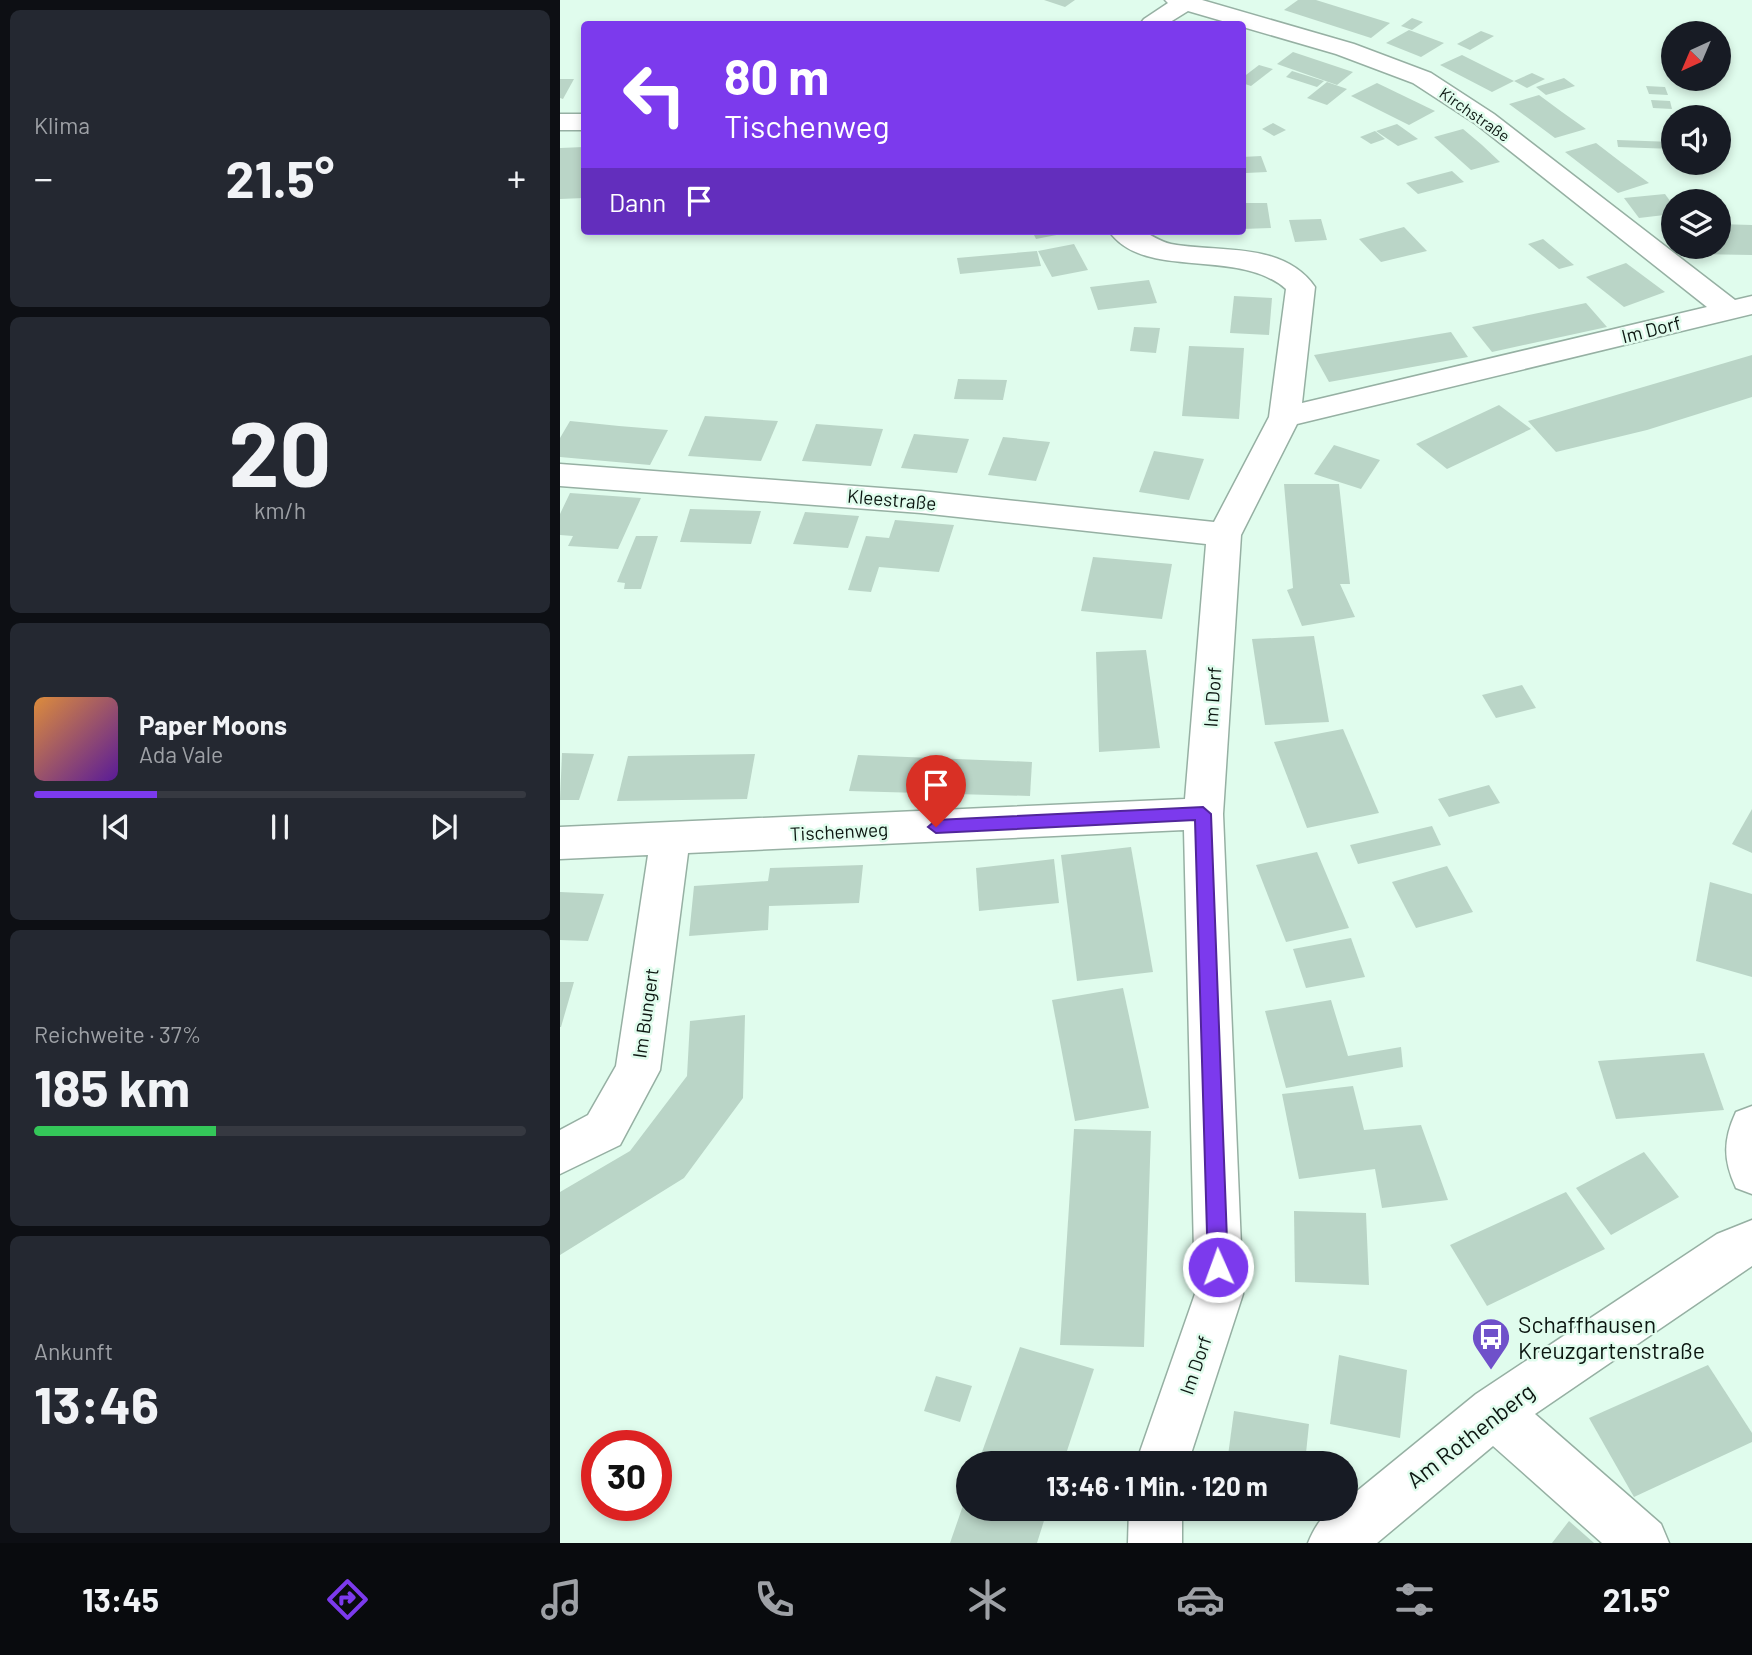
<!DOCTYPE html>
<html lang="de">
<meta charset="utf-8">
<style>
:root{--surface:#171b24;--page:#242831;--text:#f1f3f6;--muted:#9ea1a6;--line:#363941;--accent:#7c3aed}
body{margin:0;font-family:Barlow,sans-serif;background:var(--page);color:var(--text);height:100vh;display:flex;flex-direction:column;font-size:26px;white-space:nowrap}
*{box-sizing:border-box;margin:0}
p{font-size:23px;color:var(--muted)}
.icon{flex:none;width:38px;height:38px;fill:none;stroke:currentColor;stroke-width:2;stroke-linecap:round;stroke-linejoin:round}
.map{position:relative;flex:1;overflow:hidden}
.panel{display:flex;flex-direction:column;gap:10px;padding:10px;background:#0d0f14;width:560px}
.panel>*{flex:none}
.top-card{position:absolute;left:21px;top:21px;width:665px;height:214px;border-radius:7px;box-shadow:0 4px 10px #0003;background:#7c3aed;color:#fff;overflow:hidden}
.needle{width:46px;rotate:224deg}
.fabs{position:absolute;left:1101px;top:21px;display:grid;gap:14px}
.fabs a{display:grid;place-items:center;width:70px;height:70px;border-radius:50%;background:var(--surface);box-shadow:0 4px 10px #0003;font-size:35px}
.speed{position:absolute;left:21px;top:1430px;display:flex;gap:14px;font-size:35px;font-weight:700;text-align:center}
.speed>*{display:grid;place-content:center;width:91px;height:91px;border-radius:50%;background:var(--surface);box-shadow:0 4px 10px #0003;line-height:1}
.speed .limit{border:10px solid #d22;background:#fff;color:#111}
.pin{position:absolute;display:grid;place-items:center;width:60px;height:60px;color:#fff;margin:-72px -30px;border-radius:50% 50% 50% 0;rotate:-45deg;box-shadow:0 0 7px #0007}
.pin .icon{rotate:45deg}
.me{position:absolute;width:77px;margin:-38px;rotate:358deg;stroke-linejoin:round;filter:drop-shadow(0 0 5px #0008)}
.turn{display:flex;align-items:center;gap:24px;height:147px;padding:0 28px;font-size:32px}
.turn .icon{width:91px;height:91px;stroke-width:2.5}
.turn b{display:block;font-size:49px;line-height:60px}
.then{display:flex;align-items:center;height:66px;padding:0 28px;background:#0003;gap:14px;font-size:26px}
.big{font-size:52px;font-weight:700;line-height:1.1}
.panel .card{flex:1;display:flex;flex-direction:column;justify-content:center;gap:10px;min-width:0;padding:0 24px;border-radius:10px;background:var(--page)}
.panel .dial{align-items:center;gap:0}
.dial b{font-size:91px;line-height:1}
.song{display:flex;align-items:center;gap:21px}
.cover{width:84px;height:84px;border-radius:10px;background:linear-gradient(135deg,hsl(30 70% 55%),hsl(270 70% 35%))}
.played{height:7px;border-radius:4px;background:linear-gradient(90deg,var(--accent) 25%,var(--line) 25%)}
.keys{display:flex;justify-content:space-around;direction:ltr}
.heat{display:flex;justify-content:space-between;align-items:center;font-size:38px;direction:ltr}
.charge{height:10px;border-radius:5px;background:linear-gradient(90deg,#34c759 37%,var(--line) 0)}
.trip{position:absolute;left:396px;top:1451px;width:402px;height:70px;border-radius:35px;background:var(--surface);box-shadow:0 4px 10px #0003;font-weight:700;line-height:70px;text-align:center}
.menu{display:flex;height:112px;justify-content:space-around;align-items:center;background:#090b0e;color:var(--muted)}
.menu .icon{width:49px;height:49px}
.menu .on{color:var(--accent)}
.menu b{font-size:32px;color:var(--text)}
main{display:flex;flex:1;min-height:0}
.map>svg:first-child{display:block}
</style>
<main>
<section class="panel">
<div class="card"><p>Klima</p>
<div class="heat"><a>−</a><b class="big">21.5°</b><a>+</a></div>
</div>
<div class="card dial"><b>20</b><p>km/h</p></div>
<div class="card">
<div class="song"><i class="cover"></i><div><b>Paper Moons</b><p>Ada Vale</p></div></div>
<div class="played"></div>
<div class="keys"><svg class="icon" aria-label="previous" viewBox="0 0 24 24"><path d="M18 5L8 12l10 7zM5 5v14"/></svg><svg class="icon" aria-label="pause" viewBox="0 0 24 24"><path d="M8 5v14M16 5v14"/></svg><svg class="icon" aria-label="next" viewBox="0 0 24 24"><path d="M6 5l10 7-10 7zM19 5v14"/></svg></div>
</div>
<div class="card"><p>Reichweite · 37%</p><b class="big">185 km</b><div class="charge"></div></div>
<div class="card"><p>Ankunft</p><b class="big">13:46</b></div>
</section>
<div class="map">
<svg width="1192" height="1543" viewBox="0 0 1192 1543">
<rect width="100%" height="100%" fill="#e0fced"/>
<g fill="#bad5c7">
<path d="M484,0H515L505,7Z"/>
<path d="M738,0H756L830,23L811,38L724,10Z"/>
<path d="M852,18L863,22L852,30L841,26Z"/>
<path d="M849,30L884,43L861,57L826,43Z"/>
<path d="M921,31L934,36L910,50L897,44Z"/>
<path d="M733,52L793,72L777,85L717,64Z"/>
<path d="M902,55L954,81L972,73L985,79L967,88L954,81L932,92L880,65Z"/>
<path d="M699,65L713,69L691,86L682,83V78Z"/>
<path d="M732,71L764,81L757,87L726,77Z"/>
<path d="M1004,78L1015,86L986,95L976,87Z"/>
<path d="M0,79H14L3,99L0,98Z"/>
<path d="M767,82L787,89L767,105L747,98Z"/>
<path d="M817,83L875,111L849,125L791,96Z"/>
<path d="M1086,86L1105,87L1108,95L1089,94Z"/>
<path d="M979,95L1002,112L1026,129L995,138L949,104Z"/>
<path d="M1091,100L1110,101L1112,109L1093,108Z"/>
<path d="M713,123L726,130L714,136L702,129Z"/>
<path d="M837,124L858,139L838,146L816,131Z"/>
<path d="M903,129L922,145L940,162L911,170L874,137Z"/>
<path d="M815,131L825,139L811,144L800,137Z"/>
<path d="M1057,140L1113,142V149L1058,147Z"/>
<path d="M1036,143L1062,163L1089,183L1058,193L1005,152Z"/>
<path d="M24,147V198L0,199V148Z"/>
<path d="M701,156L707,172L686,173L682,157Z"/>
<path d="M892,171L904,182L858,194L846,183Z"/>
<path d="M1105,194L1113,205V214L1079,218L1064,198Z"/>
<path d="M682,203H707L711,228L682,229Z"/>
<path d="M761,219L767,240L735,242L729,220Z"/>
<path d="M1158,224L1192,225V255L1134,254L1132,247H1158Z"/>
<path d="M844,227L867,251L821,262L799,239Z"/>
<path d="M472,231H512V232L476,239Z"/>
<path d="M983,239L1014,265L999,269L968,244Z"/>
<path d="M514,244L528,270L492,277L478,251Z"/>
<path d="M477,251L481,266L400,274L397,258Z"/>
<path d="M1066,263L1105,292L1064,307L1026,277Z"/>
<path d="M589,280L597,303L538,310L530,287Z"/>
<path d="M674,296L712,298L709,335L670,333Z"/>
<path d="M1026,303L1047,327L932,352L912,327Z"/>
<path d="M574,327L600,328L596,353L570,351Z"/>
<path d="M891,332L908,357L769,382L754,355Z"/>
<path d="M629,346L684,348L679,419L622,416Z"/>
<path d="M1192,355V397L1087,430L996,452L968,421Z"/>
<path d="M398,379L447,380L443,400L394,399Z"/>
<path d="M939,405L971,429L887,469L856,444Z"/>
<path d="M145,416L218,421L201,461L128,456Z"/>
<path d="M10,421L59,426L108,430L90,465L0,457V438Z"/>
<path d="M256,424L323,429L311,466L242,461Z"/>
<path d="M354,434L409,439L397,473L341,468Z"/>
<path d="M443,437L490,442L476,481L428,475Z"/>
<path d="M774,445L820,460L801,489L754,474Z"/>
<path d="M594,451L644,459L629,500L579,492Z"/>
<path d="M724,484H779L790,584H780L795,617L742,626L727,590L733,588Z"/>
<path d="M10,493L81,498L58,549L8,546L13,536L0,535V514Z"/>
<path d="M130,509L201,511L191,544L120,542Z"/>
<path d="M245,512L299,516L288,548L233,544Z"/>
<path d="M335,520L394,525L379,572L319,567L311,592L288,590L306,536L329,538Z"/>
<path d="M76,536H98L81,589H64L65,583L57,582Z"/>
<path d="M533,557L612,564L602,619L521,611Z"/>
<path d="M754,636L769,722L705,725L692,639Z"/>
<path d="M586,650L600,748L539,752L536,652Z"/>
<path d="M962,685L976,708L936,718L922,695Z"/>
<path d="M783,729L819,813L747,828L714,742Z"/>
<path d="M2,753L34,754L19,800H0Z"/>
<path d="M195,754L187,799L57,801L68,756Z"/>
<path d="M298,755L472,762L470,796L289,791Z"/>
<path d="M929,785L940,803L889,817L878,799Z"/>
<path d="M1192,809V853L1172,844Z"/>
<path d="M872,826L881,845L798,864L790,845Z"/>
<path d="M571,847L593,972L517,981L501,855Z"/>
<path d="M757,852L789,928L726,942L696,865Z"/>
<path d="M494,859L499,903L419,911L416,868Z"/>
<path d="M303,865L299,903L209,906L208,930L129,936L134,886L208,881L210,868Z"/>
<path d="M887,866L913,912L856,928L832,882Z"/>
<path d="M1150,882L1192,894V977L1136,961Z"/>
<path d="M0,892L44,894L28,941L0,940Z"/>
<path d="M791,938L805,977L746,988L733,949Z"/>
<path d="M0,982H14L1,1027H0Z"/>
<path d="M563,988L589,1108L515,1121L492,1000Z"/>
<path d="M771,1000L788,1056L841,1047L843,1067L726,1088L705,1011Z"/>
<path d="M185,1015L183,1098L124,1178L0,1255V1192L70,1151L127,1076L130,1021Z"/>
<path d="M1144,1053L1164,1110L1056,1119L1038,1061Z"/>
<path d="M793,1086L804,1130L861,1125L888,1200L822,1208L815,1169L739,1179L722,1094Z"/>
<path d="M514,1129L591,1131L584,1347L500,1345Z"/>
<path d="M1084,1152L1119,1197L1051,1235L1016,1188Z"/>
<path d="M1006,1192L1045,1249L927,1306L890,1245Z"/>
<path d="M734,1211L806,1213L809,1285L735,1282Z"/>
<path d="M460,1347L534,1369L503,1463H418Z"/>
<path d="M779,1355L847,1370L840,1438L770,1424Z"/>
<path d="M1148,1365L1192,1433V1442L1074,1497L1029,1418Z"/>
<path d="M376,1376L412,1386L400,1422L364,1411Z"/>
<path d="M674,1411L749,1424L745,1463H667Z"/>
<path d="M407,1494L408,1508H488L477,1543H390Z"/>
<path d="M1009,1521L1034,1543H992Z"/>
</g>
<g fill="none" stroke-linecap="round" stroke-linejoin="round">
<g stroke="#96b0a3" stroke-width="3">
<g id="minor">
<path d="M605,0H642L794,44L871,73L934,114L1175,300L1192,296V314L737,424L681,535L663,814L683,1294L628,1463H576L635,1294L624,830L128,853L100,1070L60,1145L0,1174V1130L28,1115L56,1066L88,855L0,859V827L625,799L646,544L361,513L0,486V464L361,491L654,522L709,417L726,289C678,247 583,281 549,231C559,231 572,228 581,231C591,234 600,242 611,244C659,253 723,241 755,287L742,403L1147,307L916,124L853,83L776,54L628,11L607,24H580L584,19L608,3Z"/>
<rect x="0" y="114" width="24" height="16"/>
<path d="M1192,1106V1194L1176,1188C1163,1160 1163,1140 1176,1112Z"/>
<path d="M1192,1220V1266L975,1414L1101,1524L1109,1543H1042L933,1446L817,1543H748C755,1526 765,1508 786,1508V1500L916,1394L1157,1234Z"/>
<path d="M569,1508H622V1543H568Z"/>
</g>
</g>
<use href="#minor" fill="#fff" fill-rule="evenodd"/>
</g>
<path fill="#7c3aed" stroke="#51269a" stroke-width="2" d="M643,807L651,814L668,1267L665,1274L658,1277L651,1274L648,1267L635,820L376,833L368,827L376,820Z"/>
<defs>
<g id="bus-pin" transform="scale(2.0125)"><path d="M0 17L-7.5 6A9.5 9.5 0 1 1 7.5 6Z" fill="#6f51ca" stroke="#e0fced"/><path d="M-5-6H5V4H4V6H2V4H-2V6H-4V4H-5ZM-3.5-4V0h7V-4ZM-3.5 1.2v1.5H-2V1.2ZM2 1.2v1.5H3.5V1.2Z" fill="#fff"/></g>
</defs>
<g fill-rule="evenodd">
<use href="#bus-pin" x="931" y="1337"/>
</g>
<g text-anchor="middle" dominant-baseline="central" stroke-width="5" stroke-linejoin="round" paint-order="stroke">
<g font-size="16" fill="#0c1611" stroke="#e0fced">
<text transform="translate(915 114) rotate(35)">Kirchstraße</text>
</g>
<g font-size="19" fill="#0c1611" stroke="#e0fced">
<text transform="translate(1091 329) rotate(-14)">Im Dorf</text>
<text transform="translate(332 499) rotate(5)">Kleestraße</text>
<text transform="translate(652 697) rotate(-86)">Im Dorf</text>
<text transform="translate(279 831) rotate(-3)">Tischenweg</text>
<text transform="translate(85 1013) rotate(-82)">Im Bungert</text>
<text transform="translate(635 1365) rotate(-71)">Im Dorf</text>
</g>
<g font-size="23" fill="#0c1611" stroke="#e0fced" text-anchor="start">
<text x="958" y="1324">Schaffhausen<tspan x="958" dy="26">Kreuzgartenstraße</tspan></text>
</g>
<g font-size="23" fill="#0c1611" stroke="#e0fced">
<text transform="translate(910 1435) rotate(-38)">Am Rothenberg</text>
</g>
</g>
</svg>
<div class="fabs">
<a><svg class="needle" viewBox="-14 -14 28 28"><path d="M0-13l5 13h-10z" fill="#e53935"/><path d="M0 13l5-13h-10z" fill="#9ea1a6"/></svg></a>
<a><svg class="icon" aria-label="sound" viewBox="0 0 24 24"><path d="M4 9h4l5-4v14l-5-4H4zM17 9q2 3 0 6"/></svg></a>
<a><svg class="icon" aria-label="layers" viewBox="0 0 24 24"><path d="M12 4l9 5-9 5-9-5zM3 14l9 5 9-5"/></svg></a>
</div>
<div class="speed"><div class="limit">30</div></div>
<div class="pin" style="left:376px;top:827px;background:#d93025"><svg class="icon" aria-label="arrive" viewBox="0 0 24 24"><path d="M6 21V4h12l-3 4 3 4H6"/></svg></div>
<svg class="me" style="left:658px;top:1267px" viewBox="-20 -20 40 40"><circle r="17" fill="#7c3aed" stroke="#fff" stroke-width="3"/><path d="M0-11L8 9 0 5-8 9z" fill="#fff"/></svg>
<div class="trip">13:46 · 1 Min. · 120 m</div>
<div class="top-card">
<div class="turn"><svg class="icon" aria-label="left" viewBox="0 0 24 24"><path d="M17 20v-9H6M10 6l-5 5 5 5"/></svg><div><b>80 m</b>Tischenweg</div></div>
<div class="then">Dann<svg class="icon" aria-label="arrive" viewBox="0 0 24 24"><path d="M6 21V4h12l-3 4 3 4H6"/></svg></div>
</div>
</div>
</main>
<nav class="menu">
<b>13:45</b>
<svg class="icon on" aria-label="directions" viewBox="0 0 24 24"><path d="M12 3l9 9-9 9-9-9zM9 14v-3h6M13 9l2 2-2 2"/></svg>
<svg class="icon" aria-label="music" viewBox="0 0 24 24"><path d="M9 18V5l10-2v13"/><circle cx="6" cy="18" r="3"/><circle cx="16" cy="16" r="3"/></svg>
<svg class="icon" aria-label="phone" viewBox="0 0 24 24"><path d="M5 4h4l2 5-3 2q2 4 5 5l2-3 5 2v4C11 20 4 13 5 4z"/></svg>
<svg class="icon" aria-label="climate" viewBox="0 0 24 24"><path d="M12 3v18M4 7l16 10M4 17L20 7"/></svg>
<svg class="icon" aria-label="car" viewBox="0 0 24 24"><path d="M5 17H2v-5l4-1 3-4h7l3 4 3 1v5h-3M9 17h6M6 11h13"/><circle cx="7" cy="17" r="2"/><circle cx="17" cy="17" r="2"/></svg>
<svg class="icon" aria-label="filters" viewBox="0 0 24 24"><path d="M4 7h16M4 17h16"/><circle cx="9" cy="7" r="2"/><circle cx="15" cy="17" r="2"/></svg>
<b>21.5°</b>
</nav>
